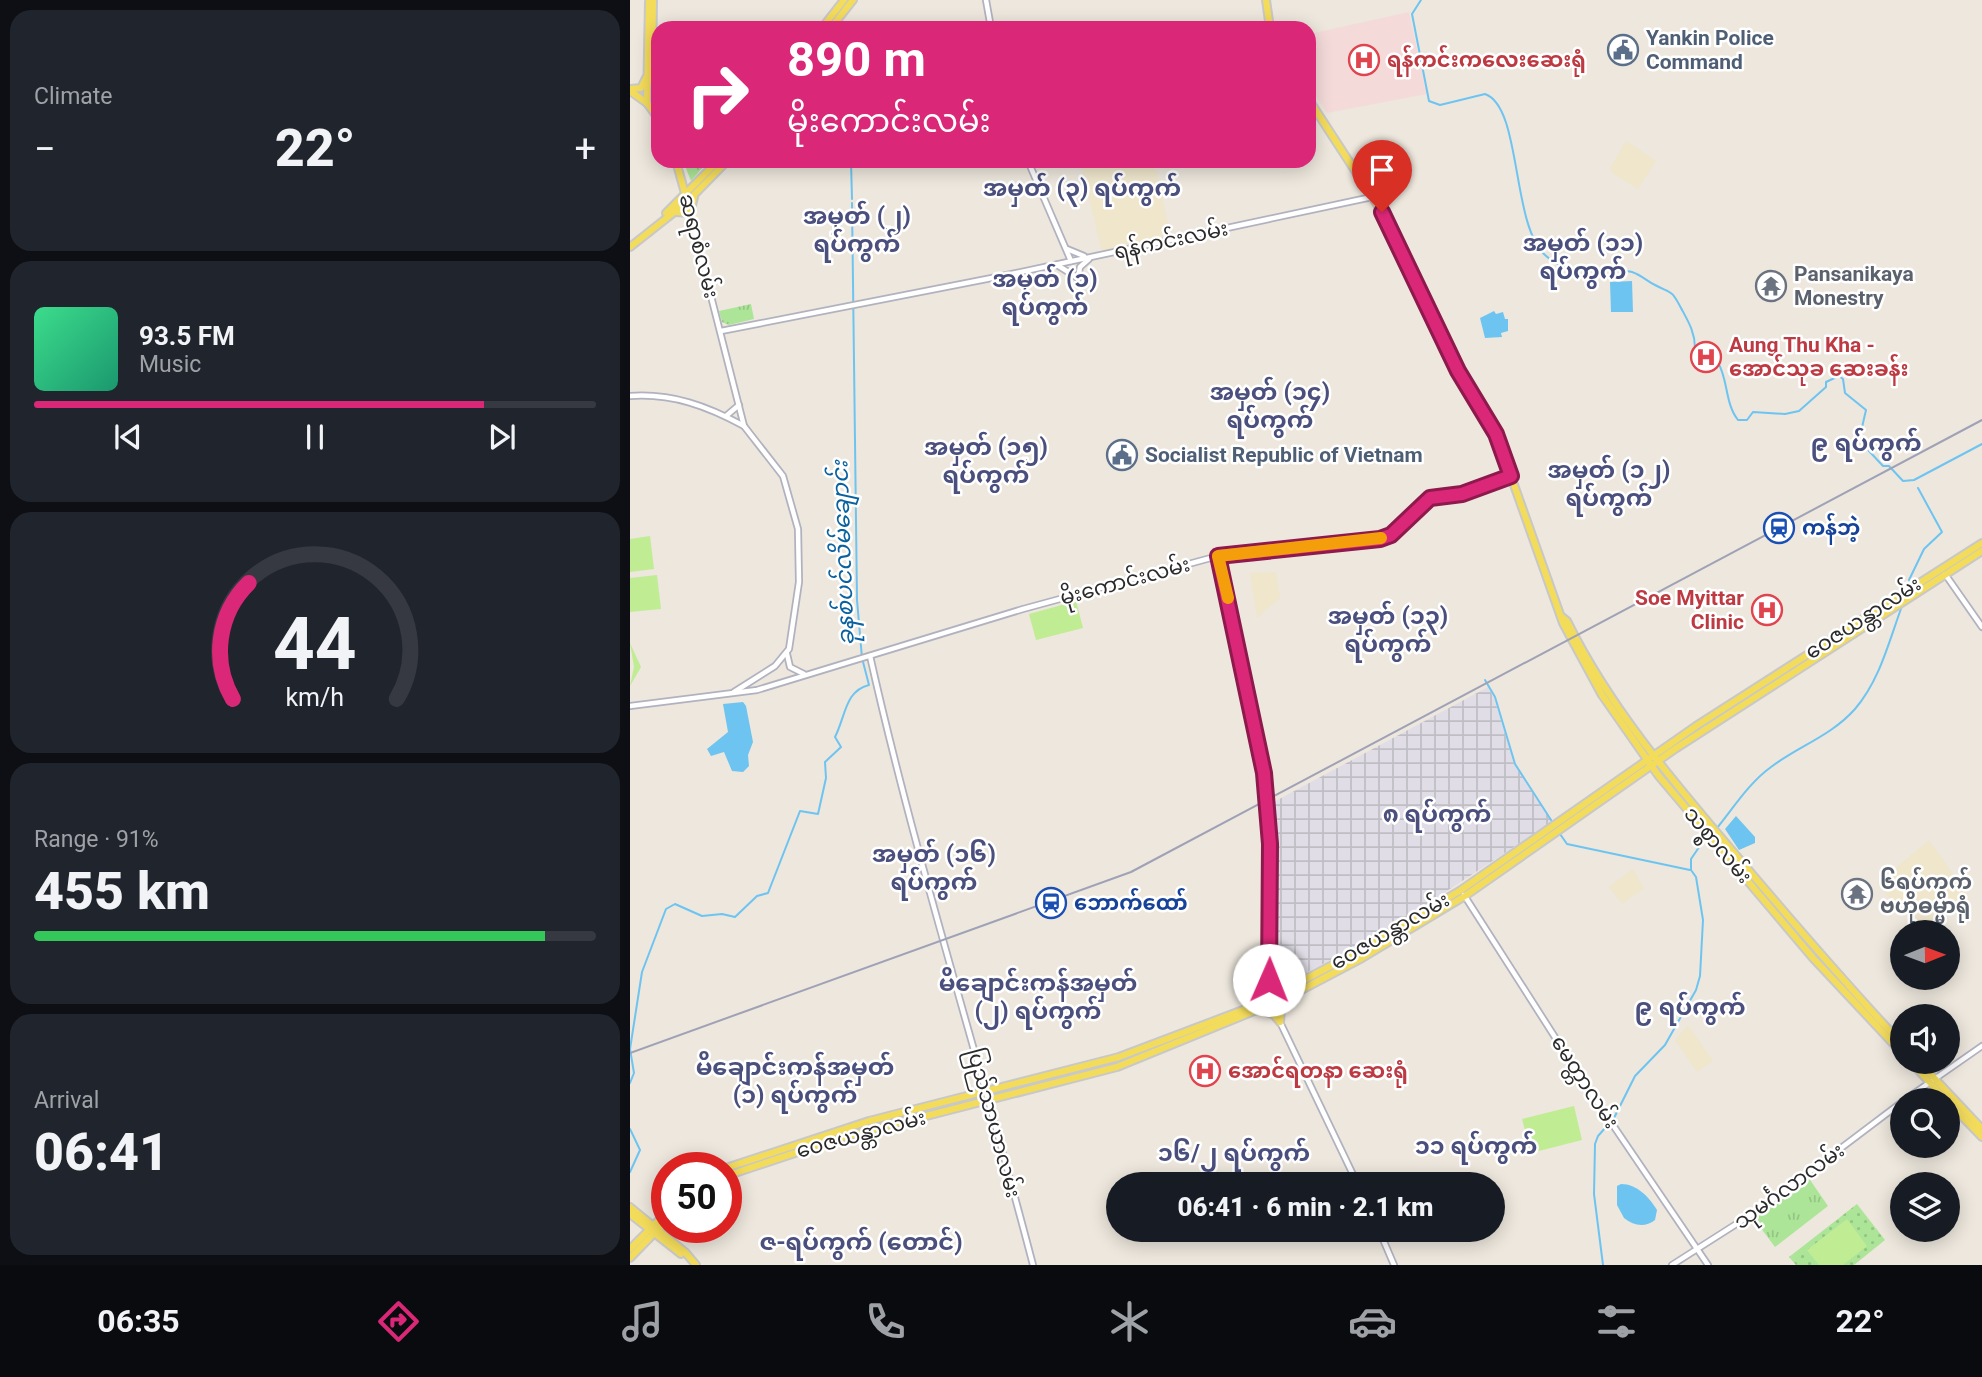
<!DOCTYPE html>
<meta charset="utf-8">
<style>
:root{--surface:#171b24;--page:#20242c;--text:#f1f3f6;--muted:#9ea1a6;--line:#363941;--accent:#db2777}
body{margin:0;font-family:Roboto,"Noto Sans Myanmar",sans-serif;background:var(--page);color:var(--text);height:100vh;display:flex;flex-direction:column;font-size:26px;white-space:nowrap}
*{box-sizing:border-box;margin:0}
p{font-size:23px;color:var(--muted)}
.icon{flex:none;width:38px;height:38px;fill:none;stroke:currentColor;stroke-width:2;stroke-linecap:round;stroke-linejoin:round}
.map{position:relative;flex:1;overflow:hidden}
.sheet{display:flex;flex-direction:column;gap:10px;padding:10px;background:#0d0f14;width:630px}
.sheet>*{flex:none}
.top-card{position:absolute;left:21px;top:21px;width:665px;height:147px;border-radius:21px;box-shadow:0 4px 18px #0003;background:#db2777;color:#fff;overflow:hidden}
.needle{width:46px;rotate:89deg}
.controls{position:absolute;left:1260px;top:920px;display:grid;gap:14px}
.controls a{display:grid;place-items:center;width:70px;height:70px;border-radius:50%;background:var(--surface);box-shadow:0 4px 18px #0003;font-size:35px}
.speed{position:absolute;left:21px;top:1152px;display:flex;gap:14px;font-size:35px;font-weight:700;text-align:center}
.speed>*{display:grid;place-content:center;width:91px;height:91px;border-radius:50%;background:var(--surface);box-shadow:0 4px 18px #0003;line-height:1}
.speed .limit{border:10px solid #d22;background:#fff;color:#111}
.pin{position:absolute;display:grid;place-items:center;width:60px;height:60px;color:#fff;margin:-72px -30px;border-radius:50% 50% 50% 0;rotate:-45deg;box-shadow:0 0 7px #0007}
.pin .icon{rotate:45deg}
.me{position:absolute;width:77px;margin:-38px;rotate:1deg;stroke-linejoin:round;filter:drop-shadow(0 0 5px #0008)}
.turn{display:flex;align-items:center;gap:24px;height:147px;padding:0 21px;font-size:32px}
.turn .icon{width:91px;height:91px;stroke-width:2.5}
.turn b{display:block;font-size:49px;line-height:60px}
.big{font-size:52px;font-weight:800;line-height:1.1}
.sheet .tile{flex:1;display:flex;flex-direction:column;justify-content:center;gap:10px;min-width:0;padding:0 24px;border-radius:21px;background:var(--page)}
.sheet .dial{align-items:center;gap:0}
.dial svg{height:182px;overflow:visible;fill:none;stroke:var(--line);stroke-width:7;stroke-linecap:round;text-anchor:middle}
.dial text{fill:var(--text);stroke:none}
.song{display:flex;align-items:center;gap:21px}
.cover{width:84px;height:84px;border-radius:10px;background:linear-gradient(135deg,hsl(150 70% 55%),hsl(160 70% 35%))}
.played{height:7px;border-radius:4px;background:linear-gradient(90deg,var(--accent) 80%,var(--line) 80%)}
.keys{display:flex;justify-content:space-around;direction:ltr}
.heat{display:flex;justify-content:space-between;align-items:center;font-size:38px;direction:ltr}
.charge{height:10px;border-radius:5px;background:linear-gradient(90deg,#34c759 91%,var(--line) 0)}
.trip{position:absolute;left:476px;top:1172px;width:399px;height:70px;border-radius:35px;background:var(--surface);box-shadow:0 4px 18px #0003;font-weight:800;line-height:70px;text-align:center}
.tab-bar{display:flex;height:112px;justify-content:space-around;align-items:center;background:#090b0e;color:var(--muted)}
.tab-bar .icon{width:49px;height:49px}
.tab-bar .on{color:var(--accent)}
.tab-bar b{font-size:32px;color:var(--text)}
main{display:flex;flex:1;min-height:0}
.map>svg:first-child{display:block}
</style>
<main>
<section class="sheet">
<div class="tile"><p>Climate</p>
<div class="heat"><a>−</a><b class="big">22°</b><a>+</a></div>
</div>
<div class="tile">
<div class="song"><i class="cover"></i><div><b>93.5 FM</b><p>Music</p></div></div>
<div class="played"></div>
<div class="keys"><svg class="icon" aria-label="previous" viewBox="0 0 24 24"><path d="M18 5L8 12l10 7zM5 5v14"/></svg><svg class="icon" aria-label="pause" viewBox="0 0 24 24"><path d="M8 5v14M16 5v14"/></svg><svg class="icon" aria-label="next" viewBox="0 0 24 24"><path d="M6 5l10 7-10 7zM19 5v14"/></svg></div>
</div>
<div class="tile dial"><svg viewBox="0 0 100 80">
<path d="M14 69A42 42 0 1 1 86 69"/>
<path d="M14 69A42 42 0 0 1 21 18" stroke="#db2777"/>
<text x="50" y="56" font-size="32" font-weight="700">44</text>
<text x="50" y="72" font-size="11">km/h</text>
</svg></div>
<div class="tile"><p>Range · 91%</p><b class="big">455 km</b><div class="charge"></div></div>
<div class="tile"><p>Arrival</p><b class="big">06:41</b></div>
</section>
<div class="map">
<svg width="1352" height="1265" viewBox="0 0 1352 1265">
<defs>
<pattern id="industrial-grid" width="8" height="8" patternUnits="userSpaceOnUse" patternTransform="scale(1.75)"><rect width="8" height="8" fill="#e0dde6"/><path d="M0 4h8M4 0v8" fill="none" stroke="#c0bec5"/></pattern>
<pattern id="grass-dots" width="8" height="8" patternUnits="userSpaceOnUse" patternTransform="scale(1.75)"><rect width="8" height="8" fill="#ace598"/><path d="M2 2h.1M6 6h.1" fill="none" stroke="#94c583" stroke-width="1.8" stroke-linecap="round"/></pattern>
<pattern id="park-tufts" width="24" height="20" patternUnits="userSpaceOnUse" patternTransform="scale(1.75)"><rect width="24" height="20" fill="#ace598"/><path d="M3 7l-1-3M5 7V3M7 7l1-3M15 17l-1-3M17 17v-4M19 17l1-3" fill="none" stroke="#94c583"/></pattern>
</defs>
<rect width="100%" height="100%" fill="#ede7dd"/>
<path fill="url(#industrial-grid)" d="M858,687L864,698L884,764L922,822L753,933L650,986L646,983V842L642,803Z"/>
<g fill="#efe6cc">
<path d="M996,141L1026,161L1008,189L982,173L980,168Z"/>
<path d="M450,161H524L541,237L472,251Z"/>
<path d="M646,572L650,598L627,618L620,573Z"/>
<path d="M1299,840L1340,898L1292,932L1247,884Z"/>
<path d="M1003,869L1014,889L992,904L979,887Z"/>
<path d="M1058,1025L1083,1061L1067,1072L1045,1040Z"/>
</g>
<path fill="#f4dbda" d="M779,12L797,94L697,113L679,85V34Z"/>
<path fill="url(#grass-dots)" d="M1227,1204L1255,1240L1224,1265H1166L1159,1257Z"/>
<g fill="url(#park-tufts)">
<path d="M53,161H78L61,181Z"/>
<path d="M121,304L124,319L99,325L92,322L89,311Z"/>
<path d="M1178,1177L1198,1206L1145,1247L1124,1219Z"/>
</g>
<g fill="#c0ec94">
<path d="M20,536L24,569L0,572V539Z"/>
<path d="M27,575L31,609L0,612V578Z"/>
<path d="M446,601L453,628L406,640L399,614Z"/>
<path d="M0,643L11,667L0,686L4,667Z"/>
<path d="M944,1106L952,1140L901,1153L892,1119Z"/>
<path d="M1217,1219L1237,1246L1213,1265H1189L1177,1250Z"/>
</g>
<g fill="#6ec4f1">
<path d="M1002,281L1003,312H981L980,282Z"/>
<path d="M864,311L866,314L873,312L875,319H878V331L871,333L872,337L855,338L850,318Z"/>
<path d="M113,702L116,706L123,742L118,755L119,766L113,772L102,771L94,752L81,756L77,749L98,732L93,704Z"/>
<path d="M1106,816L1125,837V843L1109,850L1095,829Z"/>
<path d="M991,1184C1007,1184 1019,1197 1027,1210L1025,1220C1015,1228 1004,1226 994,1218L987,1205V1186Z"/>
</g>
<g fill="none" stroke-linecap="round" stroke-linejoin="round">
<g stroke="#6ec4f1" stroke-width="2">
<path d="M791,0L782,14L799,101L810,105L855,94C892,107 881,224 915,255C942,281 970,264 1002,272C1011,275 1017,281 1025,285C1042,294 1041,289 1051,308C1058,321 1065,332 1065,348C1104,356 1089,396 1108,420H1117L1123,412L1155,414L1169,411L1196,387V382L1209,376L1213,379L1215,393L1236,410L1230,436L1239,451L1253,466H1259L1273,481L1284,480L1352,444"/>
<path d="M221,161L222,199"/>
<path d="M1279,580L1294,549L1312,532L1288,488"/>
<path d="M855,680L865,697L885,764L923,823"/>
<path d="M1087,828C1104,807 1119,783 1141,767C1169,746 1201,736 1225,709C1250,680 1259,641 1272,606"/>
<path d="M930,834L937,844L1060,870"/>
<path d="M0,1083L4,1073L0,1049L12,972L36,909L45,904L72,916L92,914L105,917L127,896L138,893L170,811L188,814L196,778L195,762L211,747L205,737C216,715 215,691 239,685L232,658L227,600L222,203"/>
<path d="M0,1129L10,1150L0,1172"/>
<path d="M973,1265L964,1194L965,1144L968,1136L984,1118L1005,1076L1035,1045L1066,990L1070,976L1073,920L1066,877L1061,870V859L1076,837"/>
</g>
<g stroke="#b1b2bf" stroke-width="8">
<g id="secondary">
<path d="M356,0L361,28"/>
<path d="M398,161L441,261"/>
<path d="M57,202L114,426L153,476L168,529L169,582L159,649L145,666L104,692"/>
<path d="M437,249L454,256"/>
<path d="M427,265L448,278L450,267L459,259"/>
<path d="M91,331L372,276L742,197"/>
<path d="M0,396C42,393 77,406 114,426"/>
<path d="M96,416L109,405"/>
<path d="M588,556L634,773L640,844L639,980L650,1022L728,1185"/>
<path d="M1315,574L1352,627"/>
<path d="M157,654L160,667L174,674"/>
<path d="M240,656C286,861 350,1061 403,1265"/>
<path d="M0,706L127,690L393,609L588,556L750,539L761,535L800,498L832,494L881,476"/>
<path d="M834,895L953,1081L1078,1265"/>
<path d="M1273,1101L1352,1046"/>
<path d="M749,1230L764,1265"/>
<path d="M1042,1265L1133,1207L1272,1102"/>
</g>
</g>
<g stroke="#c8c8c8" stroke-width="10">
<g id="primary">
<path d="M23,0L22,75L28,105"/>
<path d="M636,0L640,28"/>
<path d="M192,28L214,0"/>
<path d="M201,28L223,0"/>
<path d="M0,89L11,88L16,78"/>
<path d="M0,91L17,103L28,118"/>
<path d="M679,100L752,212L829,371L866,434L933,623L972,695L1028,775L1183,958L1272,1053"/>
<path d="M17,103L19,2"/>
<path d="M46,161L56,197"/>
<path d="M46,212L60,213L64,197"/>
<path d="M36,213L88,161"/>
<path d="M0,247L57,202L97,161"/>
<path d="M932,617L937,621C980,708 1042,780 1104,853C1159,918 1214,982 1272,1044"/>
<path d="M630,1001L639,980"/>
<path d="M632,1010L644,1015L650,1022"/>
<path d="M650,1022L651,1008L656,998"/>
<path d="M1281,1062L1317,1101"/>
<path d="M1289,1062L1352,1129"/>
<path d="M1318,1102L1352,1137"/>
<path d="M96,1168L239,1121L489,1057L613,1010L655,990L729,951L831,890L1066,726L1352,543"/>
<path d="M96,1176L207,1139L487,1067L656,998L732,958L835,896L1045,749L1352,551"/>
<path d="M0,1207L55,1252L66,1265"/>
<path d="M0,1214L51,1254"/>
<path d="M0,1249L37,1212"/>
<path d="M0,1258L37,1220"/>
</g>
</g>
<use href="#secondary" stroke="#fff" stroke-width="4.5"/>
<use href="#primary" stroke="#f4dc5b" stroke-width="6"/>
<path stroke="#9fa1b6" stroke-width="2" d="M0,1053L501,872L1352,420"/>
</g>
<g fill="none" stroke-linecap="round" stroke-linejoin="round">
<g stroke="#8e194d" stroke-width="18">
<path id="route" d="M639,980L640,844L634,773L588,556L750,539L761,535L800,498L832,494L881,476L866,434L828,371L752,212"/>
</g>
<use href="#route" stroke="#db2777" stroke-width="12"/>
<path stroke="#f59e0b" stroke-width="12" d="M598,598L588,556L751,538"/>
</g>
<defs>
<g id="civic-ring" transform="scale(1.575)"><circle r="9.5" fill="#fff" stroke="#5c6f8a" stroke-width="1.5"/><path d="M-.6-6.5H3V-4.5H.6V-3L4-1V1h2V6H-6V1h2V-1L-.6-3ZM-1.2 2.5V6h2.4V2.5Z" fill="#5c6f8a"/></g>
<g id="hospital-ring" transform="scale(1.575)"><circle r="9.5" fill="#fff" stroke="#e0444e" stroke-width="1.5"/><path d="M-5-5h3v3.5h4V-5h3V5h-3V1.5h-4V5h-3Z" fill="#e0444e"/></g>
<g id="temple-ring" transform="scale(1.575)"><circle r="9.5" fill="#fff" stroke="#6b7280" stroke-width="1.5"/><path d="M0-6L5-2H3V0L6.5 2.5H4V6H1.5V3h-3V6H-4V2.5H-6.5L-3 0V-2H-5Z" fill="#6b7280"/></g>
<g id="station-ring" transform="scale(1.575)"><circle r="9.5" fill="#fff" stroke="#1a4fb4" stroke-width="1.5"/><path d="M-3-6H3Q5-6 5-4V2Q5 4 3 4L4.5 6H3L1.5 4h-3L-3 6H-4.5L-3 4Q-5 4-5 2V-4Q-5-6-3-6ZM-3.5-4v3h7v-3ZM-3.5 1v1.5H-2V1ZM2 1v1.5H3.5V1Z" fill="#1a4fb4"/></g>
</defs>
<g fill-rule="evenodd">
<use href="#civic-ring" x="993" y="50"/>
<use href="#hospital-ring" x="734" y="60"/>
<use href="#temple-ring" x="1141" y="286"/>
<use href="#hospital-ring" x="1076" y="357"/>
<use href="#civic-ring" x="492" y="455"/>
<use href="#station-ring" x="1149" y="528"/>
<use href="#hospital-ring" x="1137" y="610"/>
<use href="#temple-ring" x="1227" y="894"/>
<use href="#station-ring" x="421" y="903"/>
<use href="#hospital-ring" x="575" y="1071"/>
</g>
<g text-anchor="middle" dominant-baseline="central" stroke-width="5" stroke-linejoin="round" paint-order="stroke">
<g font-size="21" font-weight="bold" fill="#4e5e75" stroke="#fff" text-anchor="start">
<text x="1016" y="38">Yankin Police<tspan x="1016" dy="24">Command</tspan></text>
<text x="515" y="455">Socialist Republic of Vietnam</text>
</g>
<g font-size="21" font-weight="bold" fill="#be3a42" stroke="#fff" text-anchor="start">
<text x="757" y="60">ရန်ကင်းကလေးဆေးရုံ</text>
<text x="1099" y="345">Aung Thu Kha -<tspan x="1099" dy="24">အောင်သုခ ဆေးခန်း</tspan></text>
<text x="1114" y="598" text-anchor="end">Soe Myittar<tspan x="1114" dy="24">Clinic</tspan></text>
<text x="598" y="1071">အောင်ရတနာ ဆေးရုံ</text>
</g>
<g font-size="21" fill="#2b2b2b" stroke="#fff">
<text transform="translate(541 240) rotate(-12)">ရန်ကင်းလမ်း</text>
<text transform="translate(69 246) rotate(76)">ဆရာစံလမ်း</text>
<text transform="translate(495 581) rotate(-15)">မိုးကောင်းလမ်း</text>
<text transform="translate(1233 618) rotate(-33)">ဝေဇယန္တာလမ်း</text>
<text transform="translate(1088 845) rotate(50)">သစ္စာလမ်း</text>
<text transform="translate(760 931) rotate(-30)">ဝေဇယန္တာလမ်း</text>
<text transform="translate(955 1082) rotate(57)">မေတ္တာလမ်း</text>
<text transform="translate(364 1123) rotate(75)">ပြည်သာယာလမ်း</text>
<text transform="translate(231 1134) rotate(-15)">ဝေဇယန္တာလမ်း</text>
<text transform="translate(1159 1186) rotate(-36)">သုမင်္ဂလာလမ်း</text>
</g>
<g font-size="21" font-weight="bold" fill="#5b616d" stroke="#fff" text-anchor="start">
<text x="1164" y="274">Pansanikaya<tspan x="1164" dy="24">Monestry</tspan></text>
<text x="1250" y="882">၆ရပ်ကွက်<tspan x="1250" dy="24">ဗဟိုဓမ္မာရုံ</tspan></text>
</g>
<g font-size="21" font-weight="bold" fill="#164399" stroke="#fff" text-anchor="start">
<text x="1172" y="528">ကန်ဘဲ့</text>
<text x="444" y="903">ဘောက်ထော်</text>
</g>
<g font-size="23" font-style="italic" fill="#0a61a0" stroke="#fff">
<text transform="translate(213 553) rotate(-92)">ခုနစ်ပင်လိမ်ချောင်း</text>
</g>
<g font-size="24" font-weight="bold" fill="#4a4f7d" stroke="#fff">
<text x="452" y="188">အမှတ် (၃) ရပ်ကွက်</text>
<text x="227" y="216">အမှတ် (၂)<tspan x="227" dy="28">ရပ်ကွက်</tspan></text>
<text x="953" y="243">အမှတ် (၁၁)<tspan x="953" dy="28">ရပ်ကွက်</tspan></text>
<text x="415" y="279">အမှတ် (၁)<tspan x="415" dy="28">ရပ်ကွက်</tspan></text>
<text x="640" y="392">အမှတ် (၁၄)<tspan x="640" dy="28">ရပ်ကွက်</tspan></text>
<text x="1236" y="443">၉ ရပ်ကွက်</text>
<text x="356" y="447">အမှတ် (၁၅)<tspan x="356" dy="28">ရပ်ကွက်</tspan></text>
<text x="979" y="470">အမှတ် (၁၂)<tspan x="979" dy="28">ရပ်ကွက်</tspan></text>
<text x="758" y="616">အမှတ် (၁၃)<tspan x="758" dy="28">ရပ်ကွက်</tspan></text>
<text x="807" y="814">၈ ရပ်ကွက်</text>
<text x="304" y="854">အမှတ် (၁၆)<tspan x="304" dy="28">ရပ်ကွက်</tspan></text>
<text x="408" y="983">မိချောင်းကန်အမှတ်<tspan x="408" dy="28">(၂) ရပ်ကွက်</tspan></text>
<text x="1060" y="1007">၉ ရပ်ကွက်</text>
<text x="165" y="1067">မိချောင်းကန်အမှတ်<tspan x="165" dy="28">(၁) ရပ်ကွက်</tspan></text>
<text x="846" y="1146">၁၁ ရပ်ကွက်</text>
<text x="604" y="1153">၁၆/၂ ရပ်ကွက်</text>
<text x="231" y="1242">ဇ-ရပ်ကွက် (တောင်)</text>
</g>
</g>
</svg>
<div class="controls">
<a><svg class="needle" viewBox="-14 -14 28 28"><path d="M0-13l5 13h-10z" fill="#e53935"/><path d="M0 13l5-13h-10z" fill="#9ea1a6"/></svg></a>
<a><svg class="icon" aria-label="sound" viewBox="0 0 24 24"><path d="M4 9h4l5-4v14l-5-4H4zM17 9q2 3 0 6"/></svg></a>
<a><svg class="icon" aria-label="search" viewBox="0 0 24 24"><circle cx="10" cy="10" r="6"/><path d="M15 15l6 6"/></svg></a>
<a><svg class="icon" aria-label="layers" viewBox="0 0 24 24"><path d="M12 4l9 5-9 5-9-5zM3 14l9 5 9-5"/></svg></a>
</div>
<div class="speed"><div class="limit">50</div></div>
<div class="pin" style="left:752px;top:212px;background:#d93025"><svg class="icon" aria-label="arrive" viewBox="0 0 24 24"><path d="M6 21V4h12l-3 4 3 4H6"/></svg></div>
<svg class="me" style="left:639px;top:980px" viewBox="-20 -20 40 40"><circle r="19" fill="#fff"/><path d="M0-13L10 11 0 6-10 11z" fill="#db2777"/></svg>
<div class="trip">06:41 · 6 min · 2.1 km</div>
<div class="top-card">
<div class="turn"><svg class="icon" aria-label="right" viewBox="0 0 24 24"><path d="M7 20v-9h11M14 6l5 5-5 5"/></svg><div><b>890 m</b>မိုးကောင်းလမ်း</div></div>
</div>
</div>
</main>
<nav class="tab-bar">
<b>06:35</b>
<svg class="icon on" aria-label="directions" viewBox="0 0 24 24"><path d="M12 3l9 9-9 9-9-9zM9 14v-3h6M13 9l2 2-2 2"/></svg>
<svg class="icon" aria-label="music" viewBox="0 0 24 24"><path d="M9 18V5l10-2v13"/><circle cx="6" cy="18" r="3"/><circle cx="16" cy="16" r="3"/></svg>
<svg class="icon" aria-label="phone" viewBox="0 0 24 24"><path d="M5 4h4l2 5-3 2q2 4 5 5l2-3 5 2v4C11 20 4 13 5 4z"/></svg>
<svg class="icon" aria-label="climate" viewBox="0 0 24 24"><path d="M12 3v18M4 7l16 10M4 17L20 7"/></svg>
<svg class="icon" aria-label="car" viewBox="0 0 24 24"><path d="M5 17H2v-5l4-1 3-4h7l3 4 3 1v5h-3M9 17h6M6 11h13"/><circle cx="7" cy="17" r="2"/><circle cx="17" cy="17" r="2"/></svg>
<svg class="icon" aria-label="filters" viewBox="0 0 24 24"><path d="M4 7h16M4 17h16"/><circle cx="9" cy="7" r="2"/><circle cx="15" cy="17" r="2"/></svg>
<b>22°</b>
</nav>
